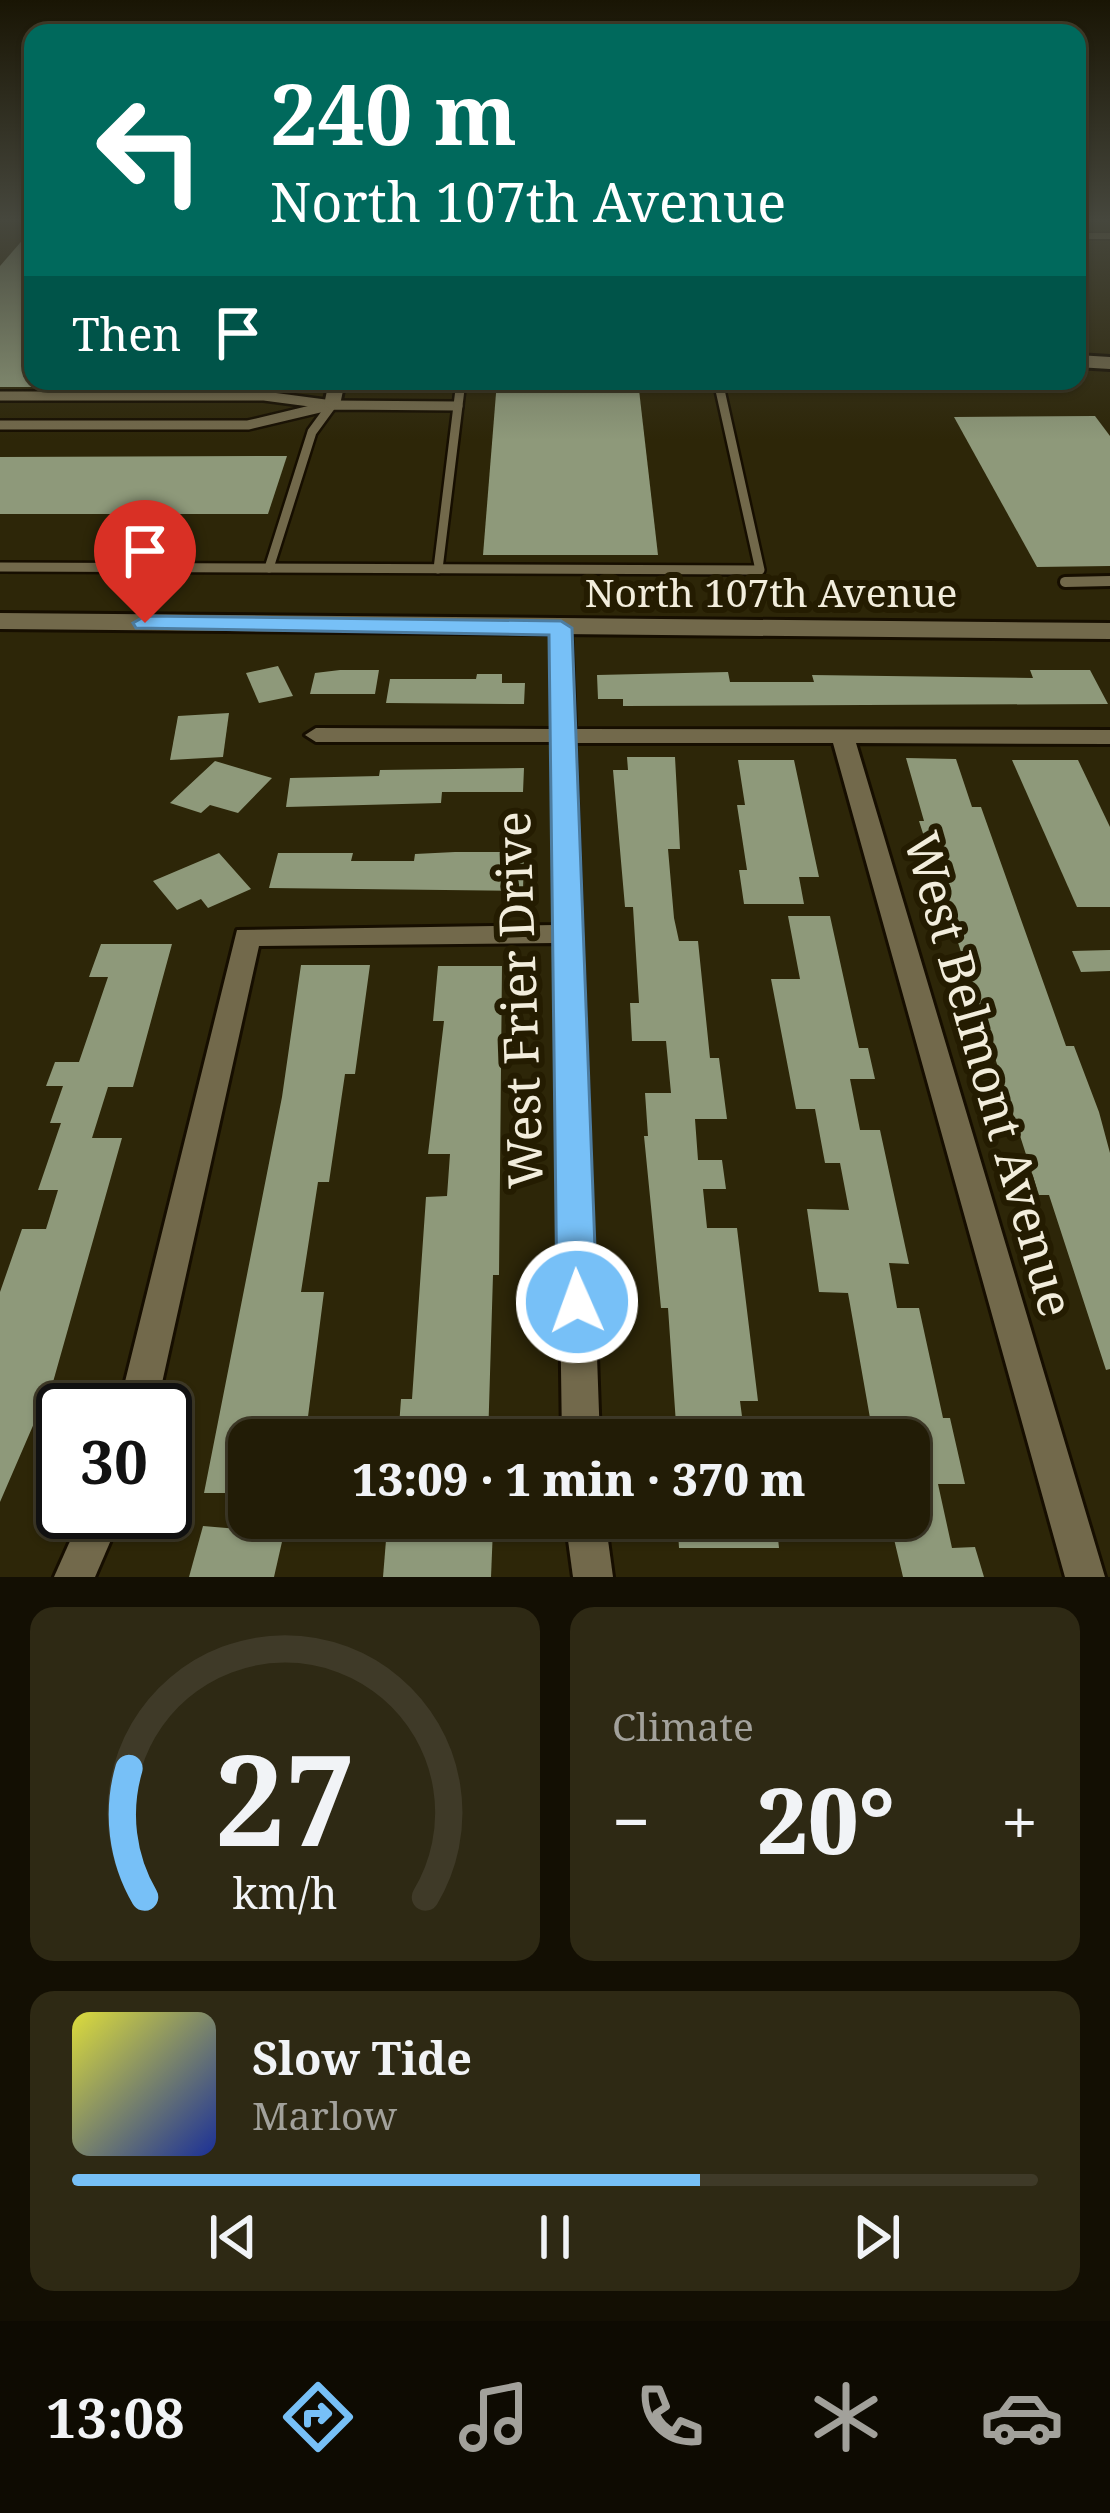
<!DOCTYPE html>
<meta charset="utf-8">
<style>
:root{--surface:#221c06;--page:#2e2914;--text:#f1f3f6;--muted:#a2a19b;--line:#3f3a28;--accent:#77c0f7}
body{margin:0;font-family:"Noto Serif",serif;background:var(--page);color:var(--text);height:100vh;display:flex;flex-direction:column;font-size:45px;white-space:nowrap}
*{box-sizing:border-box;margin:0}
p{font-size:39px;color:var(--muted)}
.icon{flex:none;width:66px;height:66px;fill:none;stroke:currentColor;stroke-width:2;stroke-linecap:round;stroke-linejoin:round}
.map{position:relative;height:1577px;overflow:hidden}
.details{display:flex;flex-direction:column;gap:30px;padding:30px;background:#130f03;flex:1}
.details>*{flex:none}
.hud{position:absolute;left:24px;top:24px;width:1062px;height:366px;border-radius:24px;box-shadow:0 3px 9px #0004,0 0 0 3px var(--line);background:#00695c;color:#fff;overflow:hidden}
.speed{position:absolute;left:36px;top:1383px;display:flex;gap:24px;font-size:60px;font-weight:700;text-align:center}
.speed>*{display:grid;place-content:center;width:156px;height:156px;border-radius:50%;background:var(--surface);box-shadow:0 3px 9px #0004,0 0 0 3px var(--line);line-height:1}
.speed .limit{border:6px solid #111;border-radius:18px;background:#fff;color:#111}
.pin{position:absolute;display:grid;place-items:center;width:102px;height:102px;color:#fff;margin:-123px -51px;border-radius:50% 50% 50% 0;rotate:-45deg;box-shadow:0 0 12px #0007}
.pin .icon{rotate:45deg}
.me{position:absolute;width:132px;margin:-66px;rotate:358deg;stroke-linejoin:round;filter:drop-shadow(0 0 9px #0008)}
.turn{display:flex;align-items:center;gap:42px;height:252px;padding:0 48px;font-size:54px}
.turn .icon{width:156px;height:156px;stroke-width:2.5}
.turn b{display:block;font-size:84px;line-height:102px}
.then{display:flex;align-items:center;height:114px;padding:0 48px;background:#0003;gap:24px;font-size:45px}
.big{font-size:90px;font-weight:800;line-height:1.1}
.details .tile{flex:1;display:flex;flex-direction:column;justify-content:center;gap:18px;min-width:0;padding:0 42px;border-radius:24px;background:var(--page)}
.details .dial{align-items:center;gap:0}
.dial svg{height:312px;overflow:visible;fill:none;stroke:var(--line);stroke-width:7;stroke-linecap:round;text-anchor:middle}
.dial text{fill:var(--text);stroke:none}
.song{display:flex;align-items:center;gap:36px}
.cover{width:144px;height:144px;border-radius:18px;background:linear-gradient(135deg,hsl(60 70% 55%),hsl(230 70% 35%))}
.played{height:12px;border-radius:6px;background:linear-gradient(90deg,var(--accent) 65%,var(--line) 65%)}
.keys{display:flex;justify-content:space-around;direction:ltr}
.heat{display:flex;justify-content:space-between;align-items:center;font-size:66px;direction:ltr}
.details .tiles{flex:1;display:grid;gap:30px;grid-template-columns:1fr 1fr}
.tile:last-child{grid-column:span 2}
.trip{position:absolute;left:228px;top:1419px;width:702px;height:120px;border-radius:24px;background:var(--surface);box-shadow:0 3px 9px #0004,0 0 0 3px var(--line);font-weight:800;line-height:120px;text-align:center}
.menu{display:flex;height:192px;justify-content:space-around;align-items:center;background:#0e0b02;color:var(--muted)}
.menu .icon{width:84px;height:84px}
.menu .selected{color:var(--accent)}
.menu b{font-size:54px;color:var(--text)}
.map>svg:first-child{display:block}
</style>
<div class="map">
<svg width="1110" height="1577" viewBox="0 0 1110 1577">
<rect width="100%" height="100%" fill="#2d2608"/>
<g fill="#8e997a">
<path d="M33,228V387H0V266Z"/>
<path d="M497,381H638L658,555H483Z"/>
<path d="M1095,416L1110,436V566L1037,567L954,417Z"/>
<path d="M287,456L268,514H0V457Z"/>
<path d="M278,666L293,696L259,703L246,673Z"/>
<path d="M340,670H379L375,694H310L315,673Z"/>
<path d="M1030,670H1090L1108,704L623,706V699H598L597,675L728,672L730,682H814L812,675L1033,678Z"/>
<path d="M477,674H502V683H525L524,704L386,703L390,679H476Z"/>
<path d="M229,713L223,757L170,760L178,716Z"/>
<path d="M627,757H675L680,849H668L674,918L679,941H698L710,1058H719L727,1119H695L698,1160H722L726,1189H703L707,1228H737L758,1401H740L743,1424H676L668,1308H661L644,1136H648L645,1093H671L666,1041H632L630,1003H639L633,907H625L613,770H628Z"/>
<path d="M906,758L956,759L972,807H981L1066,1046H1074L1099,1112L1110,1153V1369L1106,1370L1049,1195H1039L919,821H924Z"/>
<path d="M738,760H794L819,877H799L804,904H744L739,870H747L737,805H745Z"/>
<path d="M1012,760H1078L1110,827V907H1077Z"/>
<path d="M215,761L272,778L238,813L210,805L201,813L170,803Z"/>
<path d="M524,768L523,792H442L441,803L286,807L290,778L379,776L380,770Z"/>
<path d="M455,852H524L523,891L269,888L278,853H353L351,861H414L415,854Z"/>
<path d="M219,853L251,889L208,908L201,899L177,910L153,881Z"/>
<path d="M788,916H830L859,1048H868L875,1079H850L860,1130H880L909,1264L889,1263L897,1308H919L943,1418H950L965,1484H938L952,1548L975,1547L984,1577H903L889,1518H909V1440H860L856,1418H870L848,1293L819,1292L807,1209L849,1210L840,1163H825L815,1109H796L771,979H800Z"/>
<path d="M101,944H172L133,1087H108L92,1138H122L42,1421H35L0,1502V1292L22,1229H46L58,1190H38L61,1123H50L63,1086H46L55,1062H79L108,977H89Z"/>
<path d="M1110,950V971L1081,972L1072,951Z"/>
<path d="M301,965H370L355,1074H345L329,1182H318L301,1292H324L305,1440H249V1493H204L282,1097Z"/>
<path d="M438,966H502L499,1275H493L488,1440H398L401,1399H412L426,1197L447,1196L450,1154H428L444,1021H433Z"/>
<path d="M677,1518H776L779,1548H679Z"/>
<path d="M203,1526L284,1533L274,1577H189Z"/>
<path d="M387,1528H493L491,1577H383Z"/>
</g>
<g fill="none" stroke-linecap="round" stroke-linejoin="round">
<g stroke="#160e00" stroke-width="9">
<path id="service-far2" d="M1077,236H1110"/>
</g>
<g stroke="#160e00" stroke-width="14">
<g id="service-far1">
<path d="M0,396H264L325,404"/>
<path d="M0,425H248L332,405L458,406"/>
<path d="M0,567L760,570L718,381"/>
<path d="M269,568L312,432L331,406"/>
<path d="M438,569L461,381"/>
</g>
</g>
<g stroke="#160e00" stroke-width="16">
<path id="service" d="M1065,582L1110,581"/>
</g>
<g stroke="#160e00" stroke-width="6">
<g id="minor">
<path d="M329,381H345L340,405L332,410L324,405Z"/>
<path d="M561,623L571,629L575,729L1110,730V744L856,743L1105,1577H1065L833,743H575L600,1440H562L555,943L259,946L156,1410H118L237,930L555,925L552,742H316L305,735L316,728L552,729L551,629Z"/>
<path d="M83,1512H123L95,1577H54Z"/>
<path d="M565,1518H605L613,1577H573Z"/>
</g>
</g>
<g stroke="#160e00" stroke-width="6">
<path id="tertiary" d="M0,613L1110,623V639L0,629Z"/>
</g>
<g stroke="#160e00" stroke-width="6">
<path id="secondary" d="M1077,355L1110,357V369L1077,367Z"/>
</g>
<use href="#service-far2" stroke="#72694b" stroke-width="6"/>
<use href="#service-far1" stroke="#72694b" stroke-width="9"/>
<use href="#service" stroke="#72694b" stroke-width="10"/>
<use href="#minor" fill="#72694b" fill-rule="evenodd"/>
<use href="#tertiary" fill="#72694b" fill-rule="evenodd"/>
<use href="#secondary" fill="#72694b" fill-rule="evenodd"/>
</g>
<linearGradient id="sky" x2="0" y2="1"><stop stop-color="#191504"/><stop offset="0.5" stop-color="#46473d"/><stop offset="1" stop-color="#46473d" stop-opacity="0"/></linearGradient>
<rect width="1110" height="440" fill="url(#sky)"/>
<path fill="#77c0f7" stroke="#4d7da1" stroke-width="3" d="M145,616L561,621L572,628L597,1302L591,1314L577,1319L563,1314L557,1302L549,635L136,628L133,623Z"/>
<g text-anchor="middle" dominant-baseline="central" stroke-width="12" stroke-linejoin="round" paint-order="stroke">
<g font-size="39" fill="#f2eddc" stroke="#241c01">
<text x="771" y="591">North 107th Avenue</text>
</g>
<g font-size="48" fill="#f2eddc" stroke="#241c01">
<text transform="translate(518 1000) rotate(-92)">West Frier Drive</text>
<text transform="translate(990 1074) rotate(74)">West Belmont Avenue</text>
</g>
</g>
</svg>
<div class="speed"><div class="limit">30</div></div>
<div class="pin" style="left:145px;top:623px;background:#d93025"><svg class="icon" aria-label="arrive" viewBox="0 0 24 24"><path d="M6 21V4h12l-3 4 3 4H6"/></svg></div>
<svg class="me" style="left:577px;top:1302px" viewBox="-20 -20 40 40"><circle r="17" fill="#77c0f7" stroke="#fff" stroke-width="3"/><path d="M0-11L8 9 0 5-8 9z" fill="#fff"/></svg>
<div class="trip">13:09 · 1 min · 370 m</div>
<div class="hud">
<div class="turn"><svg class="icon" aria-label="left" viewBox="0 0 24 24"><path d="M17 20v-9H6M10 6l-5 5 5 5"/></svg><div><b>240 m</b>North 107th Avenue</div></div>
<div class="then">Then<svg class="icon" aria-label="arrive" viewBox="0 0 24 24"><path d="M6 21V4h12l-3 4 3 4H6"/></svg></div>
</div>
</div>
<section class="details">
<div class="tiles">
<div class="tile dial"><svg viewBox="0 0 100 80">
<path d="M14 69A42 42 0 1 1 86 69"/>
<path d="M14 69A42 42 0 0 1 10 36" stroke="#77c0f7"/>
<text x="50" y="56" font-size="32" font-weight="700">27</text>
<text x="50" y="72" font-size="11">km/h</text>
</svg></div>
<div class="tile"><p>Climate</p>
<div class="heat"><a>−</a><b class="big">20°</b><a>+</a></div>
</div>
<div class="tile">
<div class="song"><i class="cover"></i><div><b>Slow Tide</b><p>Marlow</p></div></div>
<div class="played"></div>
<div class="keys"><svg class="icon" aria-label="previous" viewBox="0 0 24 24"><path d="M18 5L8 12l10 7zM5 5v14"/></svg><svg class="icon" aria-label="pause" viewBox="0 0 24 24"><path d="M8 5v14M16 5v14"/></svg><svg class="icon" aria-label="next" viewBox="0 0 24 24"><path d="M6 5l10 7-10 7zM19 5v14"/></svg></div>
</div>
</div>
</section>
<nav class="menu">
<b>13:08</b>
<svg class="icon selected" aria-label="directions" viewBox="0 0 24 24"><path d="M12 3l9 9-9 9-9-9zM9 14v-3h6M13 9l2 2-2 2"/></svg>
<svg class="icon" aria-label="music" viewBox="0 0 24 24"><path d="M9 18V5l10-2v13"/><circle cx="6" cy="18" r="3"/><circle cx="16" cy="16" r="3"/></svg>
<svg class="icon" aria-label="phone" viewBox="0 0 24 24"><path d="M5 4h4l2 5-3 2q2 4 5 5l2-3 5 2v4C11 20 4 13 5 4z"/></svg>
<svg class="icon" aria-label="climate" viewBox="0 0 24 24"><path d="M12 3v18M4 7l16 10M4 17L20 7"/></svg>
<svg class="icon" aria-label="car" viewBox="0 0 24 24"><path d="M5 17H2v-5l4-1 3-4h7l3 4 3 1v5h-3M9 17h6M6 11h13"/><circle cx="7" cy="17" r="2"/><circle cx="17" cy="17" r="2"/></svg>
</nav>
